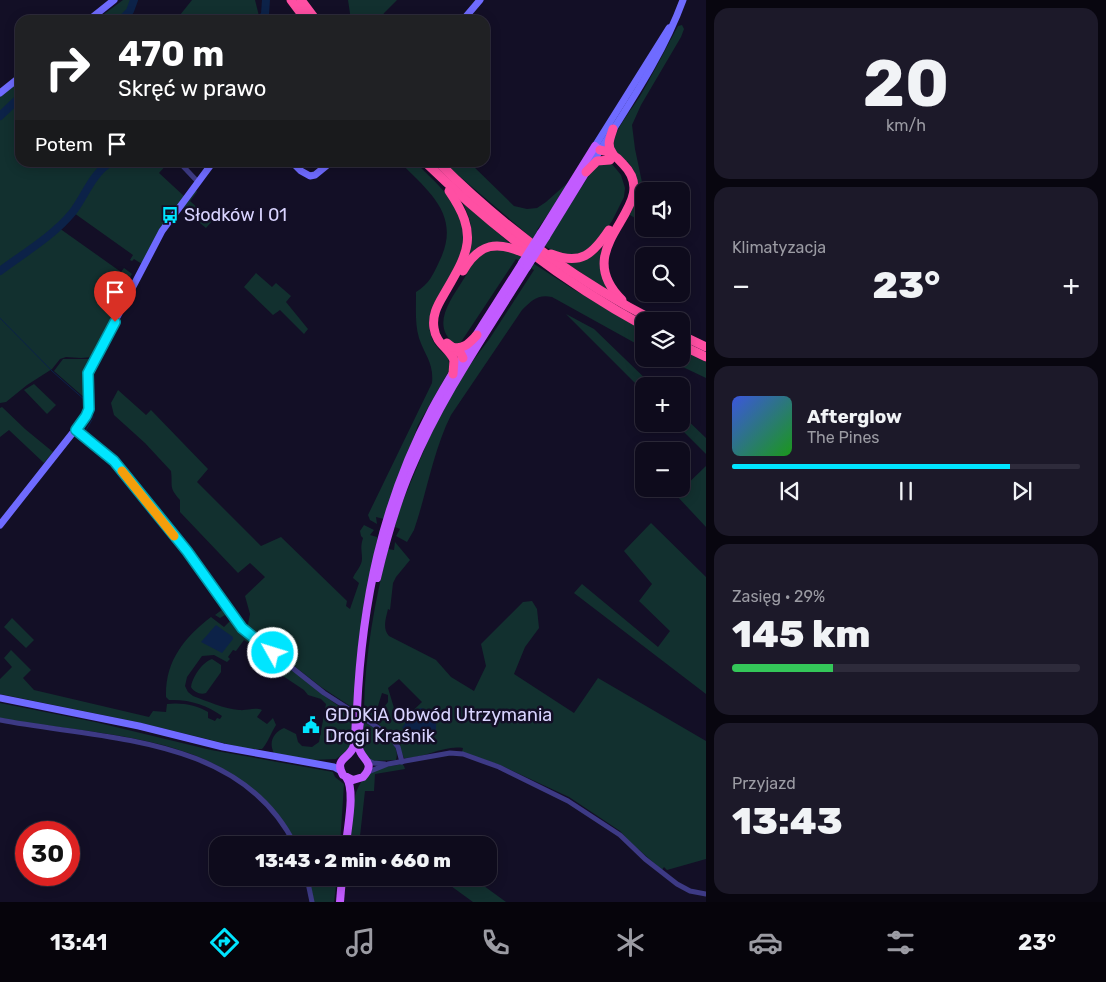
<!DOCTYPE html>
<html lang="pl">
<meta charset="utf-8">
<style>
:root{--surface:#0e0b1c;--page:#1c1929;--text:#f1f3f6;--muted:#9b9ba3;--line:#2e2b3b;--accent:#00e5ff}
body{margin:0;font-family:Rubik,sans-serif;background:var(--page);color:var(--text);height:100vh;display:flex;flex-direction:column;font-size:19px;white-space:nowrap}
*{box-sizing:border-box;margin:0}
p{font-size:16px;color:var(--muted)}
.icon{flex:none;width:28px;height:28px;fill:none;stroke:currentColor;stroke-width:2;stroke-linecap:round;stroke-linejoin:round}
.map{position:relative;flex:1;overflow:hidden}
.side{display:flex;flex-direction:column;gap:8px;padding:8px;background:#08060f;width:400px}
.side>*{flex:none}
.hud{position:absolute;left:15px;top:15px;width:475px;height:152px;border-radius:15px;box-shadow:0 2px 12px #0003,0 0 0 1px var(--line);background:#202124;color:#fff;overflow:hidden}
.buttons{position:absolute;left:635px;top:182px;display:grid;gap:10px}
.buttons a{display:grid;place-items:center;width:55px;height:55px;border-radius:10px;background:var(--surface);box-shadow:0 2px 12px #0003,0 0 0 1px var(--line);font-size:25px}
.speed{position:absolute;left:15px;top:821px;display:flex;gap:10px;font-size:25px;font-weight:700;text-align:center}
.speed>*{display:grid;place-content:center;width:65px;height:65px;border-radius:50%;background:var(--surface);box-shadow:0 2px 12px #0003,0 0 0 1px var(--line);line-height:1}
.speed .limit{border:8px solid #d22;background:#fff;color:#111}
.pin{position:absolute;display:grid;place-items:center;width:42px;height:42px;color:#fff;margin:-51px -21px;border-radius:50% 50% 50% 0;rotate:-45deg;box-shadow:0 0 5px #0007}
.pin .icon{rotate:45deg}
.me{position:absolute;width:55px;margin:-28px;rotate:309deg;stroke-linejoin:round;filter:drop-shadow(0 0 4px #0008)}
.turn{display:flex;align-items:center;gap:18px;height:105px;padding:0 20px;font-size:22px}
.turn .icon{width:65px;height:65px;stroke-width:2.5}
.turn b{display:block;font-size:35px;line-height:42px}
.then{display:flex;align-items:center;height:48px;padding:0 20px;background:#0003;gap:10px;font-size:19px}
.big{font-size:38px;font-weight:800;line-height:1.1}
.side .card{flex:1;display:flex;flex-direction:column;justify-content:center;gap:8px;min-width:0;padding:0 18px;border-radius:15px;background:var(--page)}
.side .dial{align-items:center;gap:0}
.dial b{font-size:65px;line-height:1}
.song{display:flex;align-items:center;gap:15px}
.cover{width:60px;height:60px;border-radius:8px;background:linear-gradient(135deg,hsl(230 70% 55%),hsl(120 70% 35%))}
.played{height:5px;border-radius:2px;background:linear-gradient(90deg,var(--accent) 80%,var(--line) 80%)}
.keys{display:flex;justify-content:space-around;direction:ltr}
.heat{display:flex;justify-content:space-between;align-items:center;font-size:28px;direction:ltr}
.charge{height:8px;border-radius:4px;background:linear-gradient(90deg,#34c759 29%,var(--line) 0)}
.trip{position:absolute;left:209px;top:836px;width:288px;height:50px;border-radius:15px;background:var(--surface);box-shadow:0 2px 12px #0003,0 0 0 1px var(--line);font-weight:800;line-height:50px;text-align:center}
.tabs{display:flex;height:80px;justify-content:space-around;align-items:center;background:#06040b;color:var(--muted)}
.tabs .icon{width:35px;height:35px}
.tabs .current{color:var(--accent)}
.tabs b{font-size:22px;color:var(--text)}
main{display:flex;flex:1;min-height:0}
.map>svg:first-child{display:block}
</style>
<main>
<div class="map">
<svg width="706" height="902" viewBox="0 0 706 902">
<rect width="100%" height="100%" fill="#130f26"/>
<g fill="#12302f" fill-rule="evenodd">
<path d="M123,0H133V2L129,11L120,20H96Z"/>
<path d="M192,0H255L260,20H176Z"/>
<path d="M348,0H397L384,13L381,20H351Z"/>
<path d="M682,25L684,29L681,37L641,105L632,125L635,149L643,187L640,209L635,218L630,215C638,197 642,176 627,161C621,156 612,153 613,144C614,130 636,104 643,91C655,70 666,48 678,26Z"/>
<path d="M20,81V95L0,115V97Z"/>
<path d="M20,98V162L108,163L101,167L97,172L71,211L44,236L0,267V118Z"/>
<path d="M606,162L612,164L621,175L625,188L624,197L612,221L591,250L573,256L558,254L533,239L444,163H470L514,206L527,209L537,208L546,202L573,178L537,230L549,238L595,166Z"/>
<path d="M118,163H168L159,173L185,197L142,264L134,259L132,261L130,260L133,255L74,213L102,171Z"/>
<path d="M401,163H416C438,185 459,201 464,234C471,275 396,319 448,357L450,369L418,425L384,519L376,517L377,524L370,520L368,515L432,383C434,363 425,356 419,338C415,325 416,309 416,295V292C429,284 433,275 439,262C462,216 430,193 401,163Z"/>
<path d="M196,190L197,192L190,201L212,221L206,228L182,208Z"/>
<path d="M462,202L511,244C490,240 483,242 468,257C474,234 473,223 462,202Z"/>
<path d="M59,228L121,272L124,268L132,274L126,283L131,286L93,357L81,358L66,357L60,359L52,369L27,385L6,402L0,403V272L44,241Z"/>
<path d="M603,247C598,265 600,277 610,292L562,260C579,264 590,260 603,247Z"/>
<path d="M500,248L514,251L573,289L644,331V348L552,297C538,294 532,300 522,310L451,415C433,451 427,492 414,530L407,542L396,536L400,529L395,527L398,513L429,438L458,381L490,338L534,270L516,259L461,342L456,345C430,326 450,301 463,280C468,273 472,262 478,256C482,252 494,250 500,248Z"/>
<path d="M256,273L272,287L276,283L291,296L286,302L308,329L304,334L280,310L273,315L244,287Z"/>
<path d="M566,314L594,329L653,386H644V392Z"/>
<path d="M681,350L706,362V378L666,359H681Z"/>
<path d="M63,359H92L84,378L86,399L54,371Z"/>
<path d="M34,384L56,405L47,414L24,390Z"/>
<path d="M118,390L146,415L151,410L208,469L197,482L261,546L281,537L347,601L346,606L350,609L359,583L353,578C355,572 362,566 362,559C362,550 360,548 363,538L361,536L360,531L364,525L374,530L370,535L377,537V541L363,610L353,708L321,687L247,629L250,614L245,596L265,577L250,563L238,573L180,512V500C168,487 173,486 171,471L145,443L114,415L111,403Z"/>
<path d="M2,407L25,429L53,452L44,463L9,430L0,437V408Z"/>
<path d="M681,414L706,438V454L676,424H681Z"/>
<path d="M706,466V527L676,495Z"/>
<path d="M651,523L706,577V694L574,593L582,584L658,647L670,631L639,601L652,584L624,551Z"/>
<path d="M395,542L410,560L396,577L393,583L390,610L388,609C386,618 382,628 389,636L436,660L451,677L474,691L486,666L481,644L523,602L532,601L537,609L539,628L525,647L514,674L574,713L598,678L706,741V859L667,870L664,867L662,870L630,842L620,831L569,797L500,765L462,752L463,748C443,745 424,759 404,758L395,737L378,724L381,711L388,702V695L382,693L374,719L366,715L364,708C365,654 375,600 388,549L394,550ZM399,679L422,702L401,722L397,718L388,688Z"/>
<path d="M223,609H225L237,624L326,697L354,717L353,735L350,749L336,759L311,760L274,753C268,742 274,732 284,728L296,734L298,742L302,746L312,747L319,742L326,704L321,699L308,695L304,690L283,676L282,672L285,668L244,640L236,651L233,650L228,657L230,659L227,662L214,655L202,656L187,677L185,686L188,692L193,696C207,701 224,709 239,710C247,711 254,707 262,710L257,717L267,724L273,718L276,725C272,731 266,746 262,749H248L137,722L0,694V679L12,667L4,658L11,650L31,670L23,678L34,690L149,717L153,711L166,712L167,704C180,702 198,705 208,712V718L215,721L217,718L220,719L222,716C207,705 189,699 169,700L166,697C165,661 184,638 211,617L224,627L230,621L225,615L220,618L215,615Z"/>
<path d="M12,618L34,640L26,648L4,627Z"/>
<path d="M212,659L221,665V672L206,693C200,695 194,692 191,687C192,678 202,662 212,659Z"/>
<path d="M0,703L95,722L211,750L333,772L335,777L344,784L340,845H297C286,824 274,812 257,796C249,789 242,781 234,776C174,733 71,732 0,718Z"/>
<path d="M364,722C377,729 402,742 396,760L373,761C358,751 362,738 364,722Z"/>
<path d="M402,764L404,766L405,769L375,774L374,791H365L359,845H350C352,821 349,787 371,772C379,767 393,766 402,764Z"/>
<path d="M309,878H337L334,902H314Z"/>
<path d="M440,878H473L506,902H473Z"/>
</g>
<g fill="#0c2248">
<path d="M216,625L233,637V639L222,653L201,642Z"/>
<path d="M420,708L424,709L436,724V731L427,737L402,728L406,722Z"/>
</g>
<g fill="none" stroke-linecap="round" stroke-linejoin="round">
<g stroke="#0c2248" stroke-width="1">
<path d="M0,318L52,371L86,401"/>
<path d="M92,409L93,418"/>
<path d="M92,420L86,430V433L114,458"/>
</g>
<g stroke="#0c2248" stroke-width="8">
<path d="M121,20L130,11L134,0"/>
<path d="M261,20L265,14L266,0"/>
<path d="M0,116L20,97"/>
<path d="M0,271C24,253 53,236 72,213C85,197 92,172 112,162"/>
</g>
<g stroke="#3d3a85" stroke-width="5">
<path d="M179,162L198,182"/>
<path d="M76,430L114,461L125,474L187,551L242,628L324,693L388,734L398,747L402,762"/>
<path d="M0,720C103,740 241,735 295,845"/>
<path d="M367,760L373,763L385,764"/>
<path d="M368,772L388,764L450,753L463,754L499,767L568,801L620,835L645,859L677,884L690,891L706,894"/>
<path d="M307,878L312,902"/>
</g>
<g stroke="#6f6bff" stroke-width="7">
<path d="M89,20L114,0"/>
<path d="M463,20L480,0"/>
<path d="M0,93L20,77"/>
<path d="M595,146L669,28"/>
<path d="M292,162L301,171L310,176L315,175L331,162"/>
<path d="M591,165C624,111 661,60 683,0"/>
<path d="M0,525L86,416C93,400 84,383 91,367L162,231L213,162"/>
<path d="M0,698L139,726L223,747L334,767L341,771"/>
</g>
<g stroke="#c25bff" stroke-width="8">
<path d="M541,233L595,146L600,150"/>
<path d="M546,237L586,172"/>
<path d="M377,578C386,540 396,504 411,469C441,397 486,333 527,267"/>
<path d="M357,709C362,602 382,504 432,409C459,359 492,311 522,263"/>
<path d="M356,720C355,729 356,740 353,748C348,759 334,759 343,775L353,780L363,777C377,762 361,760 359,748C357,740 359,730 360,722"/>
<path d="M346,845C347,829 356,790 346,777"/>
<path d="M340,902L342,878"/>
</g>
<g stroke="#ff4fa3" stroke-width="9">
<path d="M291,0L306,20"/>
<path d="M301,0L316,20"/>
<path d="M600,150C609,151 617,157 623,164C666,207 565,244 622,300"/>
<path d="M613,154C606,146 610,138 613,129"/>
<path d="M425,162C491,226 563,282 644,326"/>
<path d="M438,162C502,226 575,280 655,321"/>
<path d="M586,172L597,161L610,160"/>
<path d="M449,191C480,236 468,253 443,296C437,306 432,316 434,328C436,344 448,347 454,360L453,374"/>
<path d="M551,254C581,266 593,254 609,230"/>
<path d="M463,271C479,243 497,240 526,254"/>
<path d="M681,335L706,347"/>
<path d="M447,343L461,354L463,358"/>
<path d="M681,345L706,357"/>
<path d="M452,347C464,350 469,343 477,335"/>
</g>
<g stroke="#c25bff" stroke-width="8">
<path d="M522,263L541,233"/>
<path d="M527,267L546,237"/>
<path d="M356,720L357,709"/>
</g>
</g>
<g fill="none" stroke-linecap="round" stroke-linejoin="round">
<g stroke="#0095a6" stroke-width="12">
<path id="route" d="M115,322L88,373L89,409L86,416L76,430L114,461L187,551L242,628L273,653"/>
</g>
<use href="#route" stroke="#00e5ff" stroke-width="9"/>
<path stroke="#f59e0b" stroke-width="9" d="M122,471L174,536"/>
</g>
<defs>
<g id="bus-bare" transform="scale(1.35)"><path d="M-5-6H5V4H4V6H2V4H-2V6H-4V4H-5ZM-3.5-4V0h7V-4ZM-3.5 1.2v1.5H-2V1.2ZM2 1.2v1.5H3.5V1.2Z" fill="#00e5ff" stroke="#130f26" stroke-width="2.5" paint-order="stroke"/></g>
<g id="civic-bare" transform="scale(1.35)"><path d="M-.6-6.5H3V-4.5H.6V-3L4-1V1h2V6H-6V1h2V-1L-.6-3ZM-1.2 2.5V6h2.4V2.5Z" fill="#00e5ff" stroke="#130f26" stroke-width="2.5" paint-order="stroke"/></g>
</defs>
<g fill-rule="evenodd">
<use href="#bus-bare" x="170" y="215"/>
<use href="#civic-bare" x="311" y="725"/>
</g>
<g text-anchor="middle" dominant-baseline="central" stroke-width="5" stroke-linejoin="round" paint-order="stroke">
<g font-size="18" fill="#d9d4ff" stroke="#130f26" text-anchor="start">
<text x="184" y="215">Słodków I 01</text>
<text x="325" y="715">GDDKiA Obwód Utrzymania<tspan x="325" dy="21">Drogi Kraśnik</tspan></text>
</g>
</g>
</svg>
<div class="buttons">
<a><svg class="icon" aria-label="sound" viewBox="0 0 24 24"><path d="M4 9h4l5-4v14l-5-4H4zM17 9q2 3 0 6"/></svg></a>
<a><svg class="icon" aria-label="search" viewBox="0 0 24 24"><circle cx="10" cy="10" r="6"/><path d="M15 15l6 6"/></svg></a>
<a><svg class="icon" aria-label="layers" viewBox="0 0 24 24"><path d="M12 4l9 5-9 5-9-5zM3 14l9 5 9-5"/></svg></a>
<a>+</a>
<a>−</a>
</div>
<div class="speed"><div class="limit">30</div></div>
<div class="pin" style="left:115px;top:322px;background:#d93025"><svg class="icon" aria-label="arrive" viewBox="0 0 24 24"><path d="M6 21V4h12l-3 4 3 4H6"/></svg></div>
<svg class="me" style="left:273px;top:653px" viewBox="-20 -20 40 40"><circle r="17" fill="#00e5ff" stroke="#fff" stroke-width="3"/><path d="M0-11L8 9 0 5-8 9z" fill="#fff"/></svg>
<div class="trip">13:43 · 2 min · 660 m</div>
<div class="hud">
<div class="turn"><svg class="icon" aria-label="right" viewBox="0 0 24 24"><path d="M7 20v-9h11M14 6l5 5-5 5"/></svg><div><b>470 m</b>Skręć w prawo</div></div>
<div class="then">Potem<svg class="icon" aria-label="arrive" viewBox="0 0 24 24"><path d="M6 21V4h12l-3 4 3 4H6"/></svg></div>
</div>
</div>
<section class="side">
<div class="card dial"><b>20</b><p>km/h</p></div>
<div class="card"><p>Klimatyzacja</p>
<div class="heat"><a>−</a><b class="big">23°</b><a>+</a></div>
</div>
<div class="card">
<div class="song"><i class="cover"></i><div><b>Afterglow</b><p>The Pines</p></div></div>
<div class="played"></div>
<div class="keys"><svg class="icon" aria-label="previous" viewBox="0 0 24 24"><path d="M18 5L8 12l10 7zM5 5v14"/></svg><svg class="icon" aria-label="pause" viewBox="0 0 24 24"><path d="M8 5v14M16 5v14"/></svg><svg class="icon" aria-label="next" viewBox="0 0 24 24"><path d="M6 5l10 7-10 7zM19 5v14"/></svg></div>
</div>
<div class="card"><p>Zasięg · 29%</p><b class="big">145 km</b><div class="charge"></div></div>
<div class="card"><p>Przyjazd</p><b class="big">13:43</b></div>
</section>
</main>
<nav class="tabs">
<b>13:41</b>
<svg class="icon current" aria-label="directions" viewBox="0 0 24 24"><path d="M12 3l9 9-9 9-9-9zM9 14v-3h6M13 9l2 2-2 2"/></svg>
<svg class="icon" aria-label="music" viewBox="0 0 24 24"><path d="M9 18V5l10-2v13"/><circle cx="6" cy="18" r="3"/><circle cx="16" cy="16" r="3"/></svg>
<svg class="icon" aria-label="phone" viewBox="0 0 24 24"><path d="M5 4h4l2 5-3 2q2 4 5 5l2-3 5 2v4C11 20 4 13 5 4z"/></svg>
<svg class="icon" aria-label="climate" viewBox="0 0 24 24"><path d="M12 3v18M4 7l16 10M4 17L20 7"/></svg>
<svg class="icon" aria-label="car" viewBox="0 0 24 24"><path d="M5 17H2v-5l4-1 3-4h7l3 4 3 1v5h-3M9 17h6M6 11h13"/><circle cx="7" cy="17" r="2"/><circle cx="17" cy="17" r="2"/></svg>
<svg class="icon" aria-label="filters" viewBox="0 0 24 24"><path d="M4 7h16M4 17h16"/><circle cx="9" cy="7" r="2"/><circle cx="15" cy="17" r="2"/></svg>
<b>23°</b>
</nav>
